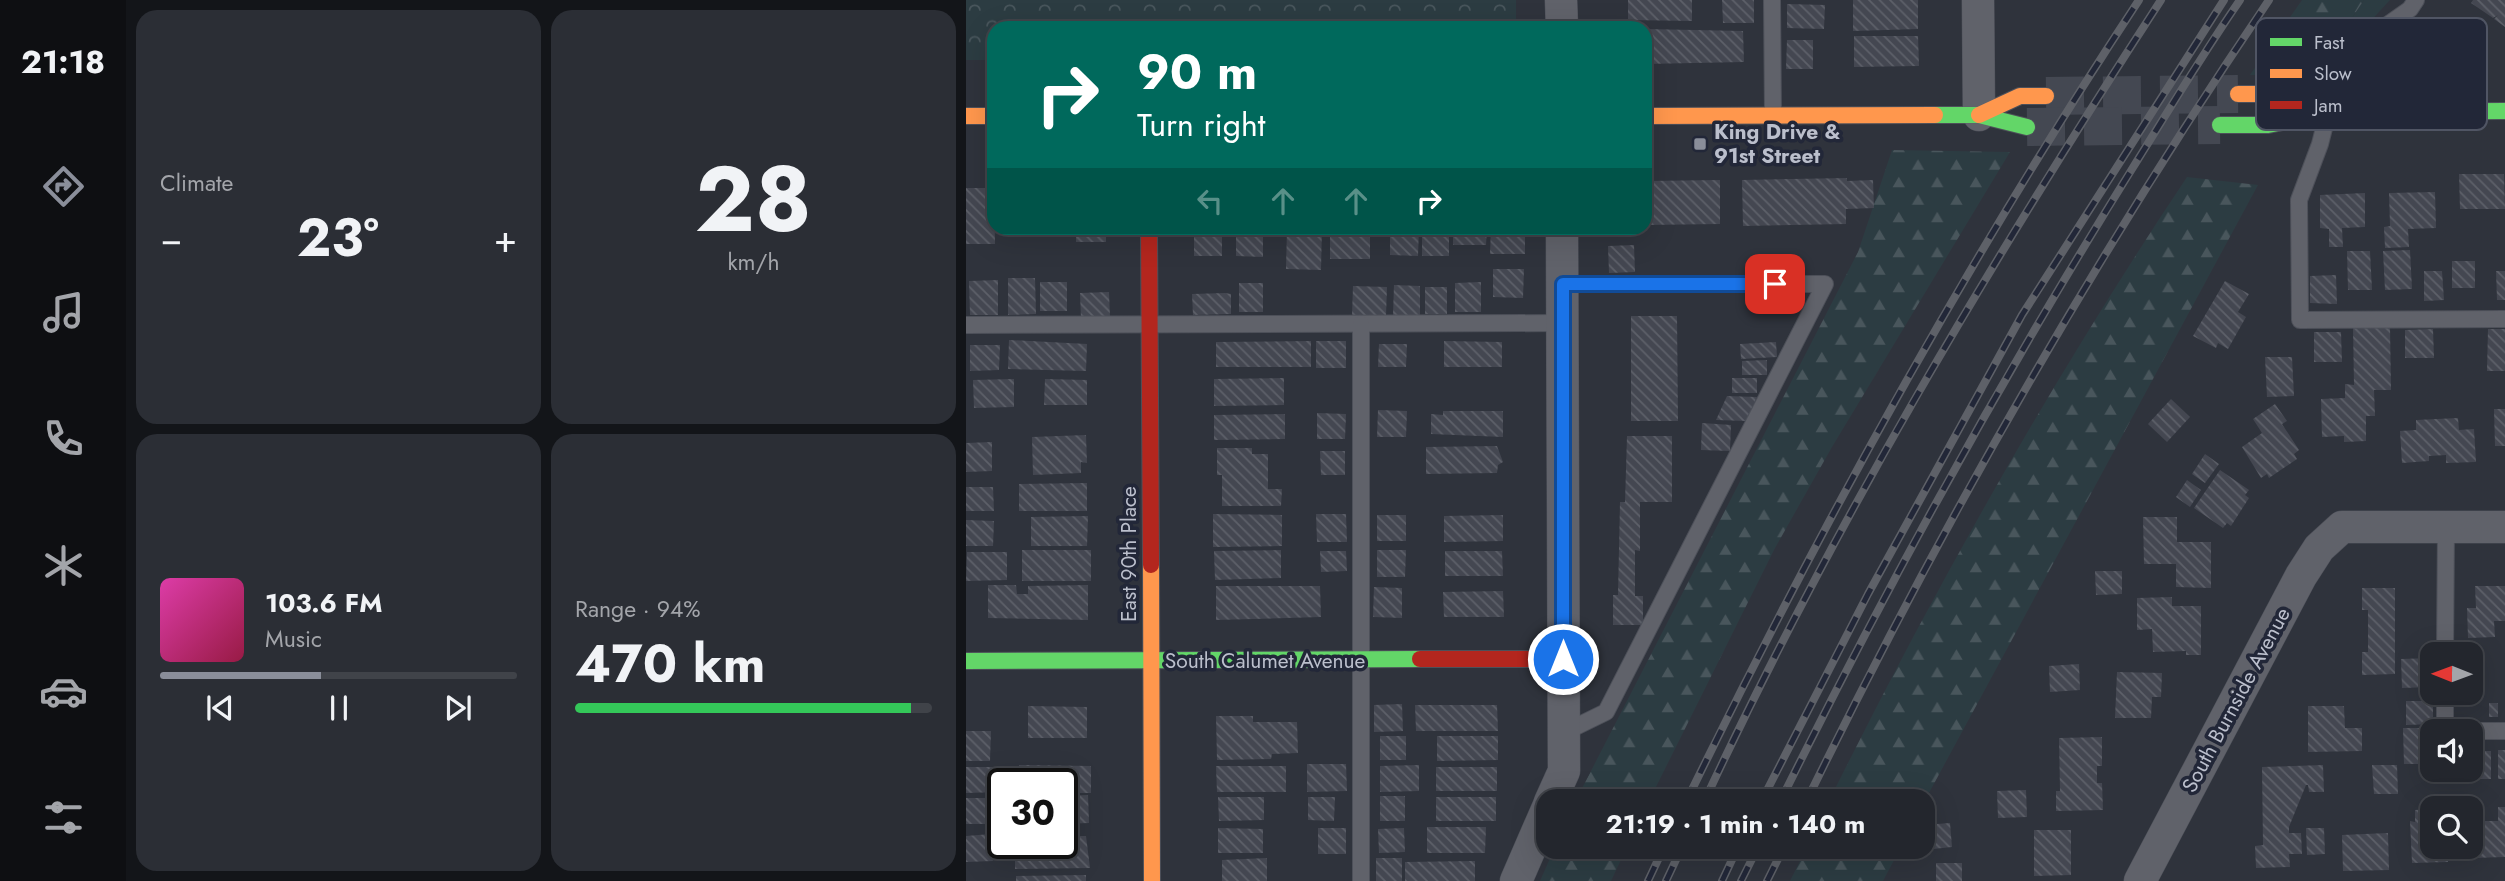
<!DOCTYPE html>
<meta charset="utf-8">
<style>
:root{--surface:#23262d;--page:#2b2e35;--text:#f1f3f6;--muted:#a3a5aa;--line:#404349;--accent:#8a8e9a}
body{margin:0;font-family:Jost,sans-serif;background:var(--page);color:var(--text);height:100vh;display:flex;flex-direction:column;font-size:26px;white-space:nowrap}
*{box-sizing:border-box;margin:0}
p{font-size:23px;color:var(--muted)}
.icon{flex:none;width:38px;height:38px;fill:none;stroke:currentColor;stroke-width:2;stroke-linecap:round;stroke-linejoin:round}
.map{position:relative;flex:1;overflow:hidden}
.drawer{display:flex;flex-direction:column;gap:10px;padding:10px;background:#131519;width:840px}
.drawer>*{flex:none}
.hud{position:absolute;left:21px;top:21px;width:665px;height:214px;border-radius:21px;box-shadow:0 7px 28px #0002,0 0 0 2px var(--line);background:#00695c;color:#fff;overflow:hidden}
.needle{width:46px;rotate:271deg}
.tools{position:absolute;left:1454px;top:642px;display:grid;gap:14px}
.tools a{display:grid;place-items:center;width:63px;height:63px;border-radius:14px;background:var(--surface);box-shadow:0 7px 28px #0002,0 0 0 2px var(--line);font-size:35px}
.speed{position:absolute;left:21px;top:768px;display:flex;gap:14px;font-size:35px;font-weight:700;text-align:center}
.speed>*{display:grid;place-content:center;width:91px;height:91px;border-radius:50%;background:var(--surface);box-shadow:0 7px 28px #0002,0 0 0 2px var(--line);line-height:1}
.speed .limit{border:4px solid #111;border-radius:10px;background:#fff;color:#111}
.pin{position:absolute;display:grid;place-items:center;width:60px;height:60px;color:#fff;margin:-30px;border-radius:14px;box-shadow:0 4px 10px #0006}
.me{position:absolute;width:77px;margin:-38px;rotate:0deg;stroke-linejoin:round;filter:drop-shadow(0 0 5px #0008)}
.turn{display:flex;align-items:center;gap:24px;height:147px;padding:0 35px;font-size:32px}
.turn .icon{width:91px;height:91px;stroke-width:2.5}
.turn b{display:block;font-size:49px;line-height:60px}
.lanes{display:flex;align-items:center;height:66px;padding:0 35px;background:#0003;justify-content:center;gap:35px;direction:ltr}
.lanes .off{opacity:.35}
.big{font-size:52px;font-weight:700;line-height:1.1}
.drawer .widget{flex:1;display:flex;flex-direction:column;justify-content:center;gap:10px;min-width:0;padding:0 24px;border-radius:21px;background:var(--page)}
.drawer .dial{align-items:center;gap:0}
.dial b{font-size:91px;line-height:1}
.song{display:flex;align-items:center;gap:21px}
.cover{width:84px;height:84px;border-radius:10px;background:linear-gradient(135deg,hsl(320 70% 55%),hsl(340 70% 35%))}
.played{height:7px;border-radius:4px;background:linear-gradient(90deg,var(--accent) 45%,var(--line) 45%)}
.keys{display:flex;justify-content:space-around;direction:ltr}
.heat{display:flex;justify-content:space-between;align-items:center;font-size:38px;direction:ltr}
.charge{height:10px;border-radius:5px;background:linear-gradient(90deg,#34c759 94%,var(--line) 0)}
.drawer .tiles{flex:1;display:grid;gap:10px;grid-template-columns:repeat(2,1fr)}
.trip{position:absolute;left:570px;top:789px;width:399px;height:70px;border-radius:21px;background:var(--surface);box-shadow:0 7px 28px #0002,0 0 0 2px var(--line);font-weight:700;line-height:70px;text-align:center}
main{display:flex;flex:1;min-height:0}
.tab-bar{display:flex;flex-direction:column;width:126px;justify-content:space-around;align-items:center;background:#0e0f12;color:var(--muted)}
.tab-bar .icon{width:49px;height:49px}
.tab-bar .active{color:var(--accent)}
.tab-bar b{font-size:32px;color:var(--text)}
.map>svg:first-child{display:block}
</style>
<main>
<nav class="tab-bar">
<b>21:18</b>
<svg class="icon active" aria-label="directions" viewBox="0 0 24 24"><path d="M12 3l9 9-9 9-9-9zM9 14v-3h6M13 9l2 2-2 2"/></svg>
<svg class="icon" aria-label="music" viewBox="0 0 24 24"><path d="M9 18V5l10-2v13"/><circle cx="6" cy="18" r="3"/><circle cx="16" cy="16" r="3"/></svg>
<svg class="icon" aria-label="phone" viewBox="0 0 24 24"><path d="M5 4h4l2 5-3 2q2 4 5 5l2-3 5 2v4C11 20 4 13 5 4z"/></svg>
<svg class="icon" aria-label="climate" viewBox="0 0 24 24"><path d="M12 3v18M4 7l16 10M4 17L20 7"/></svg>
<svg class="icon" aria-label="car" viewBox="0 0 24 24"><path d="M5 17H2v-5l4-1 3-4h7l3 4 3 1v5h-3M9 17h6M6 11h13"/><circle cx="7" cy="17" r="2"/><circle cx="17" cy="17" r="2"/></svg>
<svg class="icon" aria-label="filters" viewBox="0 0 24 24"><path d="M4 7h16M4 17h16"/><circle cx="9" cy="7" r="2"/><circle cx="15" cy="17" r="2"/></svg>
</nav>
<section class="drawer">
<div class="tiles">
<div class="widget"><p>Climate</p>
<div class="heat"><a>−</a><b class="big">23°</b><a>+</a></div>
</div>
<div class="widget dial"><b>28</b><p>km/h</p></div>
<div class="widget">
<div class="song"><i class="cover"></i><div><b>103.6 FM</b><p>Music</p></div></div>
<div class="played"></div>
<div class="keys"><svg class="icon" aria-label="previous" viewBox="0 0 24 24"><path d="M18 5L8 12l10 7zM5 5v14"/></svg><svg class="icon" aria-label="pause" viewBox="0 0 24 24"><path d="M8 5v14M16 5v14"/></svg><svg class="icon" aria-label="next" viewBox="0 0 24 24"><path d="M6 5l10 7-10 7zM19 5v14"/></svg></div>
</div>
<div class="widget"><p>Range · 94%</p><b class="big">470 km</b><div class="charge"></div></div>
</div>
</section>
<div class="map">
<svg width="1539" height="881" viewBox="0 0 1539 881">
<defs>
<pattern id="forest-firs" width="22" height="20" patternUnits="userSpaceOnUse" patternTransform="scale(1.75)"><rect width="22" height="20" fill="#2c3c42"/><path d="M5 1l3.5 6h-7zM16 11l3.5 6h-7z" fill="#49565c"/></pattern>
<pattern id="park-crowns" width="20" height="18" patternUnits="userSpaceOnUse" patternTransform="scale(1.75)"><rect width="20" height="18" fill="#2c3c42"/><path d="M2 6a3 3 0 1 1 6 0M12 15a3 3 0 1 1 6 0" fill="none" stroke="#49565c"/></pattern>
<pattern id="building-back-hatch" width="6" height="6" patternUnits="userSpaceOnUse" patternTransform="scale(1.75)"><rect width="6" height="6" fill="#444751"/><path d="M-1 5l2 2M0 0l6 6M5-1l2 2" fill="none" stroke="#5d6069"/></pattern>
</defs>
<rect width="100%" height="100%" fill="#2f333c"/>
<path fill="#2c3c42" d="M1398,0H1424L1357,73L1348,74Z"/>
<g fill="url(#forest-firs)">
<path d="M1336,0H1398L1348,74L1284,75Z"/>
<path d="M926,150L1044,152L866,447L809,548L683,801L609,802L892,252Z"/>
<path d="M1221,177L1292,185L957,804V802L863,801C969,587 1088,376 1221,177Z"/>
<path d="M589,847H661L645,881H574Z"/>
<path d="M841,847H935L917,881H824Z"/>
</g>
<path fill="url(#park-crowns)" d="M0,0H550V28H28V60H0Z"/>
<g fill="url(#building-back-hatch)">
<path d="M662,0H726V21L662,20Z"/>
<path d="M756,0H788V23H757Z"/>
<path d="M887,0H952V29L887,31Z"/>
<path d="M1507,0H1539V27L1528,19L1532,15L1527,18L1505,3Z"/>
<path d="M821,4L859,5L858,29L821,28Z"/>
<path d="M679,29L777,31L778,62L679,64Z"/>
<path d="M888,36H952L953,66L888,67Z"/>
<path d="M821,40H847V69H820Z"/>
<path d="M1493,174H1538L1539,209H1494Z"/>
<path d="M881,178V181L907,180L908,208L880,209V224L777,226L776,180Z"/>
<path d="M754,180V224L679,225V181Z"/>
<path d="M0,188H28L29,244H0Z"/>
<path d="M1469,192L1470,228L1442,229L1443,247L1419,248L1418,227L1424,226L1423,193Z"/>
<path d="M1399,193V227L1376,228L1377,247H1363V229L1354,228V195Z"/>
<path d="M42,228H67V232L41,231Z"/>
<rect x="74" y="228" width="30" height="8"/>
<rect x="110" y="228" width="30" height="14"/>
<rect x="228" y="228" width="28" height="28"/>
<path d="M270,228H297V257L270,256Z"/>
<path d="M321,228H356L355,270L320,269Z"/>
<rect x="364" y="228" width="40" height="31"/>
<path d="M424,228H453L452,256L424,255Z"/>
<rect x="456" y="228" width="27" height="28"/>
<path d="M487,228H521L520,245H487Z"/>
<path d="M525,228H559V254H524Z"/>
<path d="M668,245L669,272L643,273L642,246Z"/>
<path d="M1444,250L1446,289L1419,290L1417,251Z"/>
<path d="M1381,251H1404L1406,290H1382Z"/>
<rect x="1486" y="261" width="23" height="27"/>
<path d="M527,269H558L557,298L527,297Z"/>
<path d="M1458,271H1476L1478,300L1458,301Z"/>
<path d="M1530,271H1539V300H1531Z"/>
<path d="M1370,275L1371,304L1344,303V276Z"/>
<path d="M42,278H69L70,314L42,315Z"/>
<path d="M32,280V315H4L3,281Z"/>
<path d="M1259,281L1283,294L1272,312L1280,317L1262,349L1252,343L1250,348L1227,336Z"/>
<rect x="74" y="282" width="27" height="29"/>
<path d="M515,282V312H489V283Z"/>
<rect x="273" y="283" width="24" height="29"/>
<path d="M428,285L454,286V315H427Z"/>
<path d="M387,286L421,287L420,316L386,315Z"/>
<rect x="459" y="287" width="22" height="27"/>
<path d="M143,292L144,317L115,318L114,293Z"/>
<path d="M259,293L265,294V314L227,315L226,294Z"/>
<path d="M665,316H711L712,421H665Z"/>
<path d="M1387,327H1424L1425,390H1408L1409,416H1400V441L1378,442V436L1356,437L1355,399L1379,398V384L1388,385Z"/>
<path d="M1467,329L1468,358H1439V330Z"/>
<path d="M1522,329H1539V371H1521Z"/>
<path d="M1348,332H1375L1376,362H1348Z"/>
<path d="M43,340L121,344L120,371L42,369Z"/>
<path d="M345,341V367H250V342Z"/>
<rect x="350" y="341" width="30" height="27"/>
<path d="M478,341L536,342V367H478Z"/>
<path d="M810,342L811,357L775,359L774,344Z"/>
<path d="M413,344H441L440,367H412Z"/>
<path d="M4,345H34L33,370L4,371Z"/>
<path d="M1299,357H1326L1328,396L1301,397Z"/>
<path d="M801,360V375H776V361Z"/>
<path d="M318,378V405L248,406V379Z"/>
<rect x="766" y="378" width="25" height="15"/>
<path d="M48,379V407L8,408L7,380Z"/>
<path d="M79,379L121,380V405H78Z"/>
<path d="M761,396L791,397L780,421L750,420Z"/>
<path d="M1205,399L1224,417L1201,442L1182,424Z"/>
<path d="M1309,404L1321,421L1316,424L1333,450L1328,454L1331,459L1303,478L1301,474L1295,478L1276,447L1296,433L1287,419Z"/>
<path d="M1528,409H1539V446H1529Z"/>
<path d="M412,410L441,411L440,437H411Z"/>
<path d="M477,411H537V437L465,434V414L477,415Z"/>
<path d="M351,413L380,414L379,439H351Z"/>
<path d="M319,414V439L248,440V415Z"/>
<path d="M1492,418L1493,430L1508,429L1510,462L1480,463V455L1463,456V461L1436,463L1434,431L1450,430V420Z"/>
<path d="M736,423L765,425L764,451L735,450Z"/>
<path d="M120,435L121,463L115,462V473L67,475L66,437Z"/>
<path d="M661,436H706V502H674V551L669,550V596H677V625H647V595H652L654,502H659Z"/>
<path d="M26,442V471L0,472V443Z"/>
<path d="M531,446L537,462L532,465L531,473L460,474V447Z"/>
<path d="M251,448H286V454H302V489H316L315,506H256V475H251Z"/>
<path d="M354,451H379V475H355Z"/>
<path d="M1239,454L1253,464L1239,483L1226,474Z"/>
<path d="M1254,470L1283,490L1279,495L1283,498L1265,526L1261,523L1257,528L1228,508Z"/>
<path d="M1221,480L1235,490L1224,507L1210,497Z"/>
<path d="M121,483V511H53V484Z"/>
<path d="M0,487H27L28,511H0Z"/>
<path d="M247,514L316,515V546L247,547Z"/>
<path d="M350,514H380L381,542H351Z"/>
<rect x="411" y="515" width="29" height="26"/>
<path d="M537,515V541L478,542V516Z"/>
<path d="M122,516L121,546H65V517Z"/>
<path d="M1177,517H1211V542H1245V588L1210,587V564H1178Z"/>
<path d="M0,520L28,521L27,546H0Z"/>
<rect x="56" y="550" width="69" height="31"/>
<path d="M315,550V578L249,580L248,551Z"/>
<path d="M411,550H440L439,577H411Z"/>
<path d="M354,551H380L381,571L355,572Z"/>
<path d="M479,551H536L537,576H479Z"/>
<path d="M1,552H41V580L0,581Z"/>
<path d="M1129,571H1156V594L1130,595Z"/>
<path d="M22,585H50L51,594H62V586L122,585V620L22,618Z"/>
<path d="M250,586H354L355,617L250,620Z"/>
<path d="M1509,586H1539V621H1528L1529,637L1502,638L1501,608H1510Z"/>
<path d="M408,587L436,588V618L407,617Z"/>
<path d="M1396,588H1429V674L1396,675V652H1402V610H1396Z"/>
<path d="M537,591L538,617H478L477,592Z"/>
<path d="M1206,597V606H1235V655H1220V651L1187,652L1186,629L1171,630V598Z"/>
<path d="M1465,658V687L1436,688L1435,659Z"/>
<path d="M1113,664L1114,690L1084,692L1083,666Z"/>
<path d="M1151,672L1196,673L1195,697H1186L1185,718H1149Z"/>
<path d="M1440,701H1467V724L1440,725Z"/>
<rect x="1523" y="703" width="9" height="14"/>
<path d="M436,704L437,731L408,732V705Z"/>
<path d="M449,705H531L532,731H450Z"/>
<path d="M62,706L121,707V738H62Z"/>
<path d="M1342,706H1378L1379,728H1396V751L1342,752Z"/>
<path d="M250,716H287V722H331L332,753L306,754L305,759L251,760Z"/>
<path d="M1437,728H1465V764H1438Z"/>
<path d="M0,731H25L24,761H0Z"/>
<rect x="414" y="736" width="26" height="24"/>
<path d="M471,736H532V760L471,761Z"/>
<path d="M1136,737V766H1131V783H1136L1137,810L1090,811V791H1094L1093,738Z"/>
<rect x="1532" y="750" width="7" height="29"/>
<path d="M1505,751H1525V779H1502Z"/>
<path d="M341,764H380L381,791L341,792Z"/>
<path d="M53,765L125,766V793H96V784H53Z"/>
<path d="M453,765V791L414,792V766Z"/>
<path d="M1357,765L1358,792H1343L1342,785H1340L1323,827V833H1335L1336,854H1323L1324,867L1290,868L1289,846L1297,845L1296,767Z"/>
<path d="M1406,765H1431L1432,794H1408Z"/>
<path d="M250,766H320V792H251Z"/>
<path d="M0,767H34V792L0,793Z"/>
<rect x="470" y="767" width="61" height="24"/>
<rect x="1470" y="770" width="24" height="8"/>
<path d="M1060,790L1061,817L1032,818L1031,791Z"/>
<path d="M122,795L123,823L96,824V796Z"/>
<rect x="414" y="796" width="25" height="25"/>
<path d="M252,797H298V820L253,821Z"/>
<path d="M342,797H369L368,821L342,820Z"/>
<rect x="470" y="797" width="60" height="24"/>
<rect x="0" y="798" width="22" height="26"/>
<path d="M1532,807H1539V857L1506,858L1507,821H1532Z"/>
<path d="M1465,809L1466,847H1488L1489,857H1482V862L1446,863L1444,821L1449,822V810Z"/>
<path d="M984,823L986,847L958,850L957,825Z"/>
<path d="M461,827H520L519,853H461Z"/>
<path d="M252,828L297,829V853H252Z"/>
<rect x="352" y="828" width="28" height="26"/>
<path d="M438,828L439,852L413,853L412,829Z"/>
<path d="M1340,828H1358L1359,854L1341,855Z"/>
<path d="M1068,830H1105V875L1068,876Z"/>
<path d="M1422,833L1423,870L1377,871L1376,835Z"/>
<path d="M25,834L27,861L0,862V836Z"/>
<path d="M96,836H120L124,868L49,869V844H96Z"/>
<path d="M301,858V881H256V860Z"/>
<rect x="410" y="858" width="26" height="23"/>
<path d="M509,861V881H439V862Z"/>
<rect x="970" y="863" width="26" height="18"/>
<path d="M120,875V881H50V876Z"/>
</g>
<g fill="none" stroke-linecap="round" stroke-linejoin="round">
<g stroke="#444852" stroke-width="38" stroke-dasharray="38 19" stroke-linecap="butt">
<path d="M1080,96L1272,94"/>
<path d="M1061,127L1254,125"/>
</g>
<g stroke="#4d5059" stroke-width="18">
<g id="lane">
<path d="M806,0L807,115"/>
<path d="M1450,0L1444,9L1383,52L1372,73L1354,144L1333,200L1334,320L1539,319"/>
<path d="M597,284H859L640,712L597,733"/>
<path d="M0,325L596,323"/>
<path d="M1479,654L1480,527"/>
<path d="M1479,693V731H1539"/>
<path d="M395,881V324"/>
</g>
</g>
<g stroke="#4d5059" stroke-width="33">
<g id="street">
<path d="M595,0L596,28"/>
<path d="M1012,0L1013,115"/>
<path d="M584,802L598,771L596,228"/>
<path d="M550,881L583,805"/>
<path d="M1174,881L1335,576L1353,548L1376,527H1539"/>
</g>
</g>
<g stroke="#4d5059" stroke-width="18">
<g id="fast">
<path d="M969,115H1013L1061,127"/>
<path d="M1254,125H1302L1363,112L1539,111"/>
<path d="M0,661L454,659"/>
</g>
</g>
<g stroke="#4d5059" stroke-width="18">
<g id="slow">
<path d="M1272,94H1302L1357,111"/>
<path d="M1013,115L1054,96H1080"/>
<path d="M0,116H28"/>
<path d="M679,116L969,115"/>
<path d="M185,565L186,881"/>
</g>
</g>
<g stroke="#4d5059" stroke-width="18">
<g id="jam">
<path d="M183,228L185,565"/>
<path d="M454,659H597"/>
</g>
</g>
<use href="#lane" stroke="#60626a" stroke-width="16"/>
<use href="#street" stroke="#60626a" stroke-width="32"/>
<use href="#fast" stroke="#63d668" stroke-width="16"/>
<use href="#slow" stroke="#ff974d" stroke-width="16"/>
<use href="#jam" stroke="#b3261e" stroke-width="16"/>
<g stroke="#5e6168" stroke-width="8">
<g id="rail">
<path d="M720,802C854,526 1004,256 1173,0"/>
<path d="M738,802C868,523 1027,258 1195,0"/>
<path d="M795,802L902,594L1056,315L1258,0"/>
<path d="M814,802C921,585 1038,374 1166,169C1201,113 1236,55 1274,0"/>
<path d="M840,802C975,525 1130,255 1303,0"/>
<path d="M682,881L698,847"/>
<path d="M700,881L716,847"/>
<path d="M756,881L772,847"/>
<path d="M775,881L792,847"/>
<path d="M801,881L818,847"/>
</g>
</g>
<use href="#rail" stroke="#222738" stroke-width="5" stroke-dasharray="16" stroke-linecap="butt"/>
</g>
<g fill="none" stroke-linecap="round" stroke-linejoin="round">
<g stroke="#114b97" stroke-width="18">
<path id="route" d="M597,659V284H809"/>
</g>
<use href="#route" stroke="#1a73e8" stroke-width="12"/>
</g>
<rect fill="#8a8e9a" stroke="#222738" stroke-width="2.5" x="727" y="137" width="14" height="14" rx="3.5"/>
<g text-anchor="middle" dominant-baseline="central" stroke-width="7" stroke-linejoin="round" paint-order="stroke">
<g font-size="21" font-weight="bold" fill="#bbbfcc" stroke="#222738" text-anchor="start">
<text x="748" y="132">King Drive &amp;<tspan x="748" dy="24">91st Street</tspan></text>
</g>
<g font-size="21" fill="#bbbfcc" stroke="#222738">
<text transform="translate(163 554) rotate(-90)">East 90th Place</text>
<text x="299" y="661">South Calumet Avenue</text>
<text transform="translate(1270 700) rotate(-62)">South Burnside Avenue</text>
</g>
</g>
<rect x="1290" y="18" width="231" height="112" rx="10" fill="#222738" stroke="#505564" stroke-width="2"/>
<rect x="1304" y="38" width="32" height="8" fill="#63d668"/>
<rect x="1304" y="69" width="32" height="9" fill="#ff974d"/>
<rect x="1304" y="101" width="32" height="8" fill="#b3261e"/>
<g font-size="19" fill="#bbbfcc">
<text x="1348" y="49">Fast</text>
<text x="1348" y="80">Slow</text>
<text x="1348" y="112">Jam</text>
</g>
</svg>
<div class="tools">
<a><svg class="needle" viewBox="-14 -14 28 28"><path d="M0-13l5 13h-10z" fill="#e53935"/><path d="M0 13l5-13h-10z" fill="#a3a5aa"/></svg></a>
<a><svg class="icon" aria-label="sound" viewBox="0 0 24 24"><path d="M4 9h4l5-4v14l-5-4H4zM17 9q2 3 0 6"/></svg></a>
<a><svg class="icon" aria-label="search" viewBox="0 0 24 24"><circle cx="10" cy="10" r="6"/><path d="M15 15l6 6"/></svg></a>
</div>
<div class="speed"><div class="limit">30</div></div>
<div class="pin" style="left:809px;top:284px;background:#d93025"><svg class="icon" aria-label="arrive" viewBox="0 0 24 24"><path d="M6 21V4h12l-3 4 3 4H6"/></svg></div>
<svg class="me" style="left:597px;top:659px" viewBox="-20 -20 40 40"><circle r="17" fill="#1a73e8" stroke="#fff" stroke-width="3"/><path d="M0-11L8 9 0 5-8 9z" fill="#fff"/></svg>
<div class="trip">21:19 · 1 min · 140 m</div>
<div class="hud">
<div class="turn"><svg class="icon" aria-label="right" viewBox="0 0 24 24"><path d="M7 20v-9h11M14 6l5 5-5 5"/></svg><div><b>90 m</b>Turn right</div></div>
<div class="lanes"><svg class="icon off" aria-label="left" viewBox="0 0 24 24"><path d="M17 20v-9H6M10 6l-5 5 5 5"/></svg><svg class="icon off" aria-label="ahead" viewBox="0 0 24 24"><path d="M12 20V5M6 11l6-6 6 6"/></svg><svg class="icon off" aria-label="ahead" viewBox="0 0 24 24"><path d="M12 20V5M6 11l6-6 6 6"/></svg><svg class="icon" aria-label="right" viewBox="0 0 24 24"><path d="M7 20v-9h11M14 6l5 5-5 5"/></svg></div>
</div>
</div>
</main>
